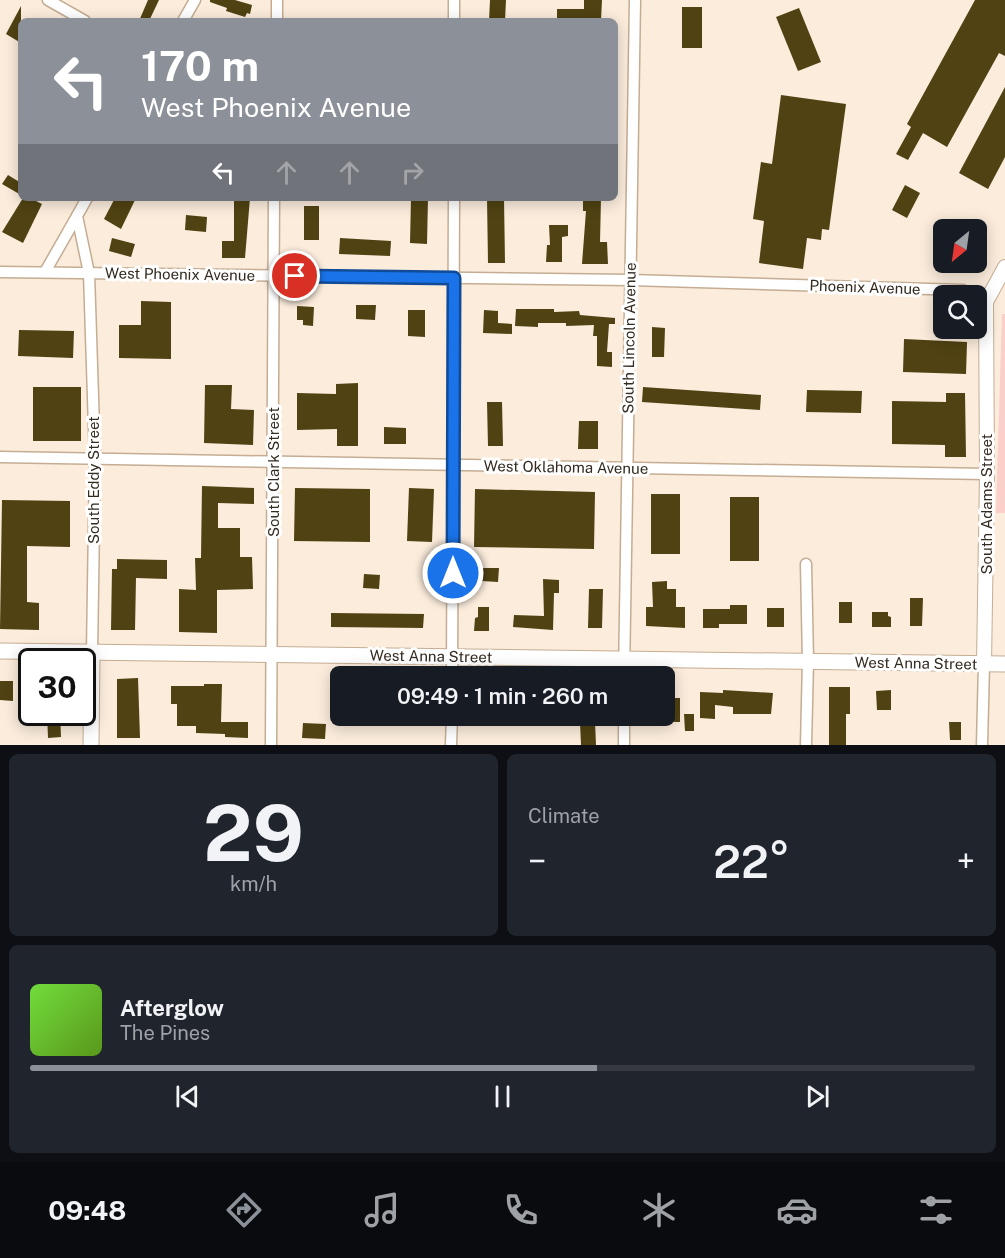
<!DOCTYPE html>
<meta charset="utf-8">
<style>
:root{--surface:#171b24;--page:#20242c;--text:#f1f3f6;--muted:#9ea1a6;--line:#363941;--accent:#8c9099}
body{margin:0;font-family:"Public Sans",sans-serif;background:var(--page);color:var(--text);height:100vh;display:flex;flex-direction:column;font-size:22px;white-space:nowrap}
*{box-sizing:border-box;margin:0}
p{font-size:20px;color:var(--muted)}
.icon{flex:none;width:33px;height:33px;fill:none;stroke:currentColor;stroke-width:2;stroke-linecap:round;stroke-linejoin:round}
.map{position:relative;height:745px;overflow:hidden}
.drawer{display:flex;flex-direction:column;gap:9px;padding:9px;background:#0d0f14;flex:1}
.drawer>*{flex:none}
.guide{position:absolute;left:18px;top:18px;width:600px;height:183px;border-radius:9px;box-shadow:0 3px 15px #0003;background:#8c9099;color:#fff;overflow:hidden}
.needle{width:39px;rotate:209deg}
.buttons{position:absolute;left:933px;top:219px;display:grid;gap:12px}
.buttons a{display:grid;place-items:center;width:54px;height:54px;border-radius:9px;background:var(--surface);box-shadow:0 3px 15px #0003;font-size:30px}
.speed{position:absolute;left:18px;top:648px;display:flex;gap:12px;font-size:30px;font-weight:700;text-align:center}
.speed>*{display:grid;place-content:center;width:78px;height:78px;border-radius:50%;background:var(--surface);box-shadow:0 3px 15px #0003;line-height:1}
.speed .limit{border:3px solid #111;border-radius:9px;background:#fff;color:#111}
.pin{position:absolute;display:grid;place-items:center;width:51px;height:51px;color:#fff;margin:-26px;border:3px solid #fff;border-radius:50%;box-shadow:0 2px 6px #0007}
.me{position:absolute;width:66px;margin:-33px;rotate:0deg;stroke-linejoin:round;filter:drop-shadow(0 0 4px #0008)}
.turn{display:flex;align-items:center;gap:21px;height:126px;padding:0 24px;font-size:27px}
.turn .icon{width:78px;height:78px;stroke-width:2.5}
.turn b{display:block;font-size:42px;line-height:51px}
.lanes{display:flex;align-items:center;height:57px;padding:0 24px;background:#0003;justify-content:center;gap:30px;direction:ltr}
.lanes .off{opacity:.35}
.big{font-size:45px;font-weight:600;line-height:1.1}
.drawer .widget{flex:1;display:flex;flex-direction:column;justify-content:center;gap:9px;min-width:0;padding:0 21px;border-radius:9px;background:var(--page)}
.drawer .dial{align-items:center;gap:0}
.dial b{font-size:78px;line-height:1}
.song{display:flex;align-items:center;gap:18px}
.cover{width:72px;height:72px;border-radius:9px;background:linear-gradient(135deg,hsl(100 70% 55%),hsl(90 70% 35%))}
.played{height:6px;border-radius:3px;background:linear-gradient(90deg,var(--accent) 60%,var(--line) 60%)}
.keys{display:flex;justify-content:space-around;direction:ltr}
.heat{display:flex;justify-content:space-between;align-items:center;font-size:33px;direction:ltr}
.drawer .tiles{flex:1;display:grid;gap:9px;grid-template-columns:1fr 1fr}
.widget:last-child{grid-column:span 2}
.trip{position:absolute;left:330px;top:666px;width:345px;height:60px;border-radius:9px;background:var(--surface);box-shadow:0 3px 15px #0003;font-weight:600;line-height:60px;text-align:center}
.tabs{display:flex;height:96px;justify-content:space-around;align-items:center;background:#090b0e;color:var(--muted)}
.tabs .icon{width:42px;height:42px}
.tabs .current{color:var(--accent)}
.tabs b{font-size:27px;color:var(--text)}
.map>svg:first-child{display:block}
</style>
<div class="map">
<svg width="1005" height="745" viewBox="0 0 1005 745">
<rect width="100%" height="100%" fill="#fbecdc"/>
<path fill="#fbcfca" d="M1002,314H1005V513H996Z"/>
<g fill="#504212">
<path d="M148,0H159L149,21H139Z"/>
<path d="M210,0H235L252,5L250,14L247,13L245,17L226,11L227,8L210,2Z"/>
<path d="M490,0H506L505,21H489Z"/>
<path d="M584,0H602L601,21H557V9H584Z"/>
<path d="M975,0H1005V56L999,53L947,147L923,133L908,160L896,154L911,127L907,124Z"/>
<path d="M21,6V43L6,34Z"/>
<rect x="682" y="7" width="20" height="41"/>
<path d="M799,8L821,62L798,71L776,17Z"/>
<path d="M1005,87V157L988,189L959,173Z"/>
<path d="M781,95L846,104L829,230L822,229L821,240L807,238L803,269L759,263L764,221L753,219L761,162L772,164Z"/>
<path d="M8,175L21,183V195L2,184Z"/>
<path d="M905,185L920,193L907,218L892,210Z"/>
<path d="M23,198H30L42,204L23,243L2,232Z"/>
<path d="M115,198H136L121,229L104,219Z"/>
<path d="M234,198H250L245,258H222V241H234Z"/>
<path d="M411,198H428L427,244L410,243Z"/>
<path d="M487,198H504L505,263H488Z"/>
<path d="M583,198H601L600,242H607L608,264H582L586,211H583Z"/>
<rect x="304" y="206" width="15" height="34"/>
<path d="M186,215L207,217L206,232L185,230Z"/>
<path d="M549,225H568V236L562,237V262H546L547,245H550Z"/>
<path d="M112,238L135,244L131,257L109,251Z"/>
<path d="M340,238L391,241L390,256L339,254Z"/>
<path d="M141,301L171,302V359L119,358V325H141Z"/>
<path d="M356,305H376L375,320L356,319Z"/>
<path d="M297,306L314,307L313,326L303,325V320H297Z"/>
<path d="M516,309H554V312L579,311L580,315L615,318V324H609L607,352H612V367L597,366V336H593L594,325L566,326V323H538V327L515,326Z"/>
<path d="M408,310H425V337L408,336Z"/>
<path d="M484,310L498,311V323L512,324V334L483,333Z"/>
<path d="M652,327L665,328L664,357H652Z"/>
<path d="M19,330L74,331L73,358L18,356Z"/>
<path d="M904,339L967,342L966,374L903,372Z"/>
<path d="M358,383V446H337V429L297,430V393L336,394V384Z"/>
<path d="M205,385H232L231,409L254,410L253,445L204,443Z"/>
<rect x="33" y="387" width="48" height="54"/>
<path d="M643,387L761,395L760,410L642,402Z"/>
<path d="M807,390L862,391L861,413L806,412Z"/>
<path d="M946,393H965L966,457H945V445L892,444V401L946,402Z"/>
<path d="M487,402H502L503,446H488Z"/>
<path d="M579,421H598V449H578Z"/>
<path d="M384,427L406,428V444H384Z"/>
<path d="M202,486L254,488V504L218,503V528H240V557H252L253,589L217,590V633L179,632V589L196,590L195,558H201Z"/>
<path d="M295,488L370,489V542L294,541Z"/>
<path d="M409,488L434,489L432,542L407,541Z"/>
<path d="M475,489L595,492L594,549L474,547Z"/>
<rect x="651" y="494" width="29" height="60"/>
<rect x="730" y="497" width="29" height="64"/>
<path d="M2,500L70,501V547L27,546V602L39,603V630L0,629Z"/>
<path d="M117,559L167,560V579L136,578L135,630H111L112,569H117Z"/>
<path d="M483,568H499L498,582L482,581Z"/>
<path d="M364,574L380,575L379,589L363,588Z"/>
<path d="M543,579L559,580V593H554L553,630L513,627L514,615L544,616Z"/>
<path d="M667,581V589H676V607H685V628L646,626V607H653L652,582Z"/>
<path d="M589,589H603L602,628H588Z"/>
<path d="M910,598H923L922,626H910Z"/>
<rect x="839" y="602" width="13" height="21"/>
<path d="M730,605H747V624H719V628H703V609H730Z"/>
<path d="M478,607H489V631H474L475,618L478,617Z"/>
<rect x="767" y="608" width="17" height="19"/>
<path d="M872,612H888V616L891,617V627H872Z"/>
<path d="M331,613L424,614L423,628L331,627Z"/>
<path d="M138,678L140,738H117V679Z"/>
<path d="M0,681H13V701L0,700Z"/>
<path d="M204,684H222L221,722H248V738L225,737V734L196,733V726H177V704H171V686H204Z"/>
<path d="M829,687H850V714H846V745H829Z"/>
<path d="M723,690L773,693L771,714H733V707L715,705V719L700,718V692L723,693Z"/>
<path d="M891,690V710H877L876,691Z"/>
<path d="M664,698H680V722H666Z"/>
<path d="M47,712H60L61,737L48,738Z"/>
<path d="M684,714H694V731H685Z"/>
<rect x="517" y="716" width="20" height="10"/>
<path d="M580,722H595L596,745H581Z"/>
<path d="M949,722H961V740H950Z"/>
<path d="M303,723L326,724L325,739L302,738Z"/>
</g>
<g fill="none" stroke-linecap="round" stroke-linejoin="round">
<g stroke="#c4ad93" stroke-width="13">
<g id="minor">
<path d="M48,0L85,21"/>
<path d="M277,0V21"/>
<path d="M183,21L195,0"/>
<path d="M454,21V0"/>
<path d="M87,198L77,216L89,273L95,459L92,652"/>
<path d="M0,272L630,280L963,290L973,296"/>
<path d="M45,272L77,216"/>
<path d="M0,457L987,474"/>
<path d="M806,564L808,661L806,745"/>
<path d="M452,676L454,198"/>
<path d="M624,676L635,0"/>
<path d="M271,745L274,198"/>
<path d="M451,745L452,716"/>
<path d="M624,745V716"/>
<path d="M982,745L984,664"/>
</g>
</g>
<g stroke="#c4ad93" stroke-width="16">
<path id="tertiary" d="M984,664L987,474L986,302L1005,267"/>
</g>
<g stroke="#c4ad93" stroke-width="17">
<g id="secondary">
<path d="M0,651L1005,664"/>
<path d="M91,745L92,652"/>
</g>
</g>
<use href="#minor" stroke="#fff" stroke-width="10"/>
<use href="#tertiary" stroke="#fff" stroke-width="14"/>
<use href="#secondary" stroke="#fff" stroke-width="15"/>
</g>
<g fill="none" stroke-linecap="round" stroke-linejoin="round">
<g stroke="#114b97" stroke-width="15">
<path id="route" d="M295,276L454,278L453,573"/>
</g>
<use href="#route" stroke="#1a73e8" stroke-width="10"/>
</g>
<g text-anchor="middle" dominant-baseline="central" stroke-width="6" stroke-linejoin="round" paint-order="stroke">
<g font-size="15" fill="#342b21" stroke="#fff">
<text transform="translate(180 274) rotate(1)">West Phoenix Avenue</text>
<text transform="translate(865 287) rotate(2)">Phoenix Avenue</text>
<text transform="translate(629 338) rotate(-89)">South Lincoln Avenue</text>
<text transform="translate(566 467) rotate(1)">West Oklahoma Avenue</text>
<text transform="translate(273 472) rotate(-90)">South Clark Street</text>
<text transform="translate(93 480) rotate(-90)">South Eddy Street</text>
<text transform="translate(986 504) rotate(-90)">South Adams Street</text>
<text transform="translate(431 656) rotate(1)">West Anna Street</text>
<text transform="translate(916 663) rotate(1)">West Anna Street</text>
</g>
</g>
</svg>
<div class="buttons">
<a><svg class="needle" viewBox="-14 -14 28 28"><path d="M0-13l5 13h-10z" fill="#e53935"/><path d="M0 13l5-13h-10z" fill="#9ea1a6"/></svg></a>
<a><svg class="icon" aria-label="search" viewBox="0 0 24 24"><circle cx="10" cy="10" r="6"/><path d="M15 15l6 6"/></svg></a>
</div>
<div class="speed"><div class="limit">30</div></div>
<div class="pin" style="left:295px;top:276px;background:#d93025"><svg class="icon" aria-label="arrive" viewBox="0 0 24 24"><path d="M6 21V4h12l-3 4 3 4H6"/></svg></div>
<svg class="me" style="left:453px;top:573px" viewBox="-20 -20 40 40"><circle r="17" fill="#1a73e8" stroke="#fff" stroke-width="3"/><path d="M0-11L8 9 0 5-8 9z" fill="#fff"/></svg>
<div class="trip">09:49 · 1 min · 260 m</div>
<div class="guide">
<div class="turn"><svg class="icon" aria-label="left" viewBox="0 0 24 24"><path d="M17 20v-9H6M10 6l-5 5 5 5"/></svg><div><b>170 m</b>West Phoenix Avenue</div></div>
<div class="lanes"><svg class="icon" aria-label="left" viewBox="0 0 24 24"><path d="M17 20v-9H6M10 6l-5 5 5 5"/></svg><svg class="icon off" aria-label="ahead" viewBox="0 0 24 24"><path d="M12 20V5M6 11l6-6 6 6"/></svg><svg class="icon off" aria-label="ahead" viewBox="0 0 24 24"><path d="M12 20V5M6 11l6-6 6 6"/></svg><svg class="icon off" aria-label="right" viewBox="0 0 24 24"><path d="M7 20v-9h11M14 6l5 5-5 5"/></svg></div>
</div>
</div>
<section class="drawer">
<div class="tiles">
<div class="widget dial"><b>29</b><p>km/h</p></div>
<div class="widget"><p>Climate</p>
<div class="heat"><a>−</a><b class="big">22°</b><a>+</a></div>
</div>
<div class="widget">
<div class="song"><i class="cover"></i><div><b>Afterglow</b><p>The Pines</p></div></div>
<div class="played"></div>
<div class="keys"><svg class="icon" aria-label="previous" viewBox="0 0 24 24"><path d="M18 5L8 12l10 7zM5 5v14"/></svg><svg class="icon" aria-label="pause" viewBox="0 0 24 24"><path d="M8 5v14M16 5v14"/></svg><svg class="icon" aria-label="next" viewBox="0 0 24 24"><path d="M6 5l10 7-10 7zM19 5v14"/></svg></div>
</div>
</div>
</section>
<nav class="tabs">
<b>09:48</b>
<svg class="icon current" aria-label="directions" viewBox="0 0 24 24"><path d="M12 3l9 9-9 9-9-9zM9 14v-3h6M13 9l2 2-2 2"/></svg>
<svg class="icon" aria-label="music" viewBox="0 0 24 24"><path d="M9 18V5l10-2v13"/><circle cx="6" cy="18" r="3"/><circle cx="16" cy="16" r="3"/></svg>
<svg class="icon" aria-label="phone" viewBox="0 0 24 24"><path d="M5 4h4l2 5-3 2q2 4 5 5l2-3 5 2v4C11 20 4 13 5 4z"/></svg>
<svg class="icon" aria-label="climate" viewBox="0 0 24 24"><path d="M12 3v18M4 7l16 10M4 17L20 7"/></svg>
<svg class="icon" aria-label="car" viewBox="0 0 24 24"><path d="M5 17H2v-5l4-1 3-4h7l3 4 3 1v5h-3M9 17h6M6 11h13"/><circle cx="7" cy="17" r="2"/><circle cx="17" cy="17" r="2"/></svg>
<svg class="icon" aria-label="filters" viewBox="0 0 24 24"><path d="M4 7h16M4 17h16"/><circle cx="9" cy="7" r="2"/><circle cx="15" cy="17" r="2"/></svg>
</nav>
